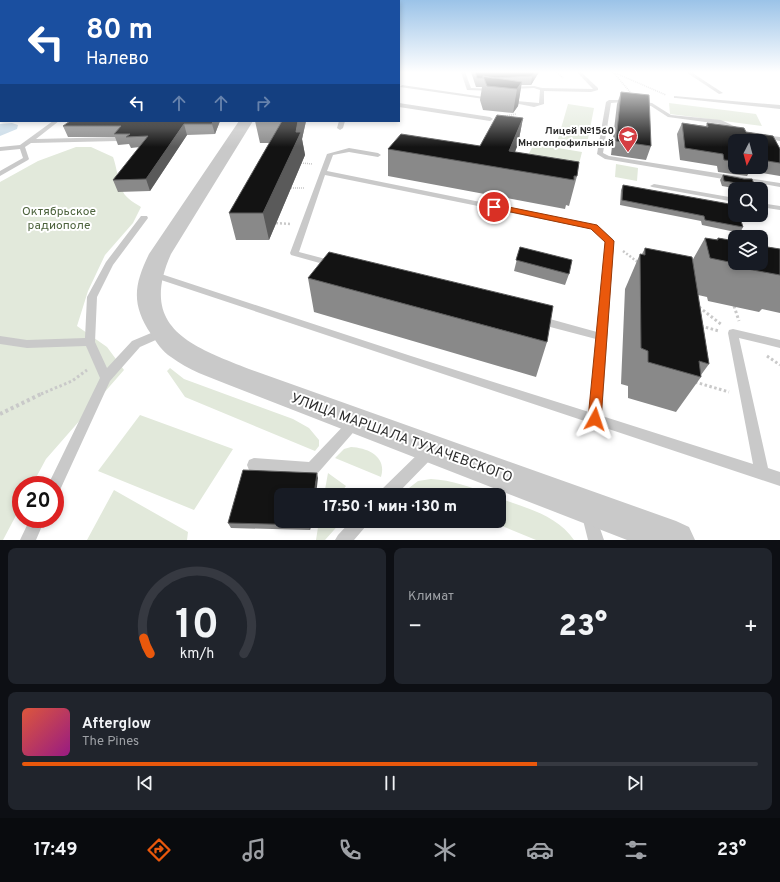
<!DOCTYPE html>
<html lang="ru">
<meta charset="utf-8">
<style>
body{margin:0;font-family:Overpass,sans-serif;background:#20242c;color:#f1f3f6;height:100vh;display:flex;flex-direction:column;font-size:15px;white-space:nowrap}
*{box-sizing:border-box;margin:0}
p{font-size:13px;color:#9ea1a6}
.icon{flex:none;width:22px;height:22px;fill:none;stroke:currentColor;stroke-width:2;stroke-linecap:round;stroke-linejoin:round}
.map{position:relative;height:540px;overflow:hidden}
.side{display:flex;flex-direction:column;gap:8px;padding:8px;background:#0d0f14;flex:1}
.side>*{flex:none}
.guide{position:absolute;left:0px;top:0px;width:400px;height:122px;box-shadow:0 2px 6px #0003;background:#1a4fa0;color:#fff;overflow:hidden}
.needle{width:26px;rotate:186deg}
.controls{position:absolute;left:728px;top:134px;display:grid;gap:8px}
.controls a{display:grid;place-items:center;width:40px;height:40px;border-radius:8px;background:#171b24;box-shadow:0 2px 6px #0003;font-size:20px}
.speed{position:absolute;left:12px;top:476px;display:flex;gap:8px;font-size:20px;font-weight:700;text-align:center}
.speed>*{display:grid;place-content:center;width:52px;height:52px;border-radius:50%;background:#171b24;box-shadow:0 2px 6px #0003;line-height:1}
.speed .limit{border:6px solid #d22;background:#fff;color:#111}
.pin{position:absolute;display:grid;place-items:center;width:34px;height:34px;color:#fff;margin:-17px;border:2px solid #fff;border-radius:50%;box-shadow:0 1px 4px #0007}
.me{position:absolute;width:44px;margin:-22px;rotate:5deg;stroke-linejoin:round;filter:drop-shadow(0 0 3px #0008)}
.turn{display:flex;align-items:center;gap:14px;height:84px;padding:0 20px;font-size:18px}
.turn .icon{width:52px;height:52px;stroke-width:2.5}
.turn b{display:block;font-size:28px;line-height:34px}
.lanes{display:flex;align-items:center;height:38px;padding:0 20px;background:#0003;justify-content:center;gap:20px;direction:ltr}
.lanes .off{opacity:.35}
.big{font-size:30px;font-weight:800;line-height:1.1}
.side .tile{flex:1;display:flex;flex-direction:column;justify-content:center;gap:6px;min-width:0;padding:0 14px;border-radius:8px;background:#20242c}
.side .dial{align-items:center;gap:0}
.dial svg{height:104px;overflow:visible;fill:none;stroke:#363941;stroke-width:7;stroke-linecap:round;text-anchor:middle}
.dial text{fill:#f1f3f6;stroke:none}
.song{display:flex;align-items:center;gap:12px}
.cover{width:48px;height:48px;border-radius:6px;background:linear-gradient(135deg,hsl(10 70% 55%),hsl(310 70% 35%))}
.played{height:4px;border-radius:2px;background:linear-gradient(90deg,#ea580c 70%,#363941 70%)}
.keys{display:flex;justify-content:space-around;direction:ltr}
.heat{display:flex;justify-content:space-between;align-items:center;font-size:22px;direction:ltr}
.side .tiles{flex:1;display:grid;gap:8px;grid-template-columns:1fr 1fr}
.tile:last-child{grid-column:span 2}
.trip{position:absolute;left:274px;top:488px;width:232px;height:40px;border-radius:8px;background:#171b24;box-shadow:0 2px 6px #0003;font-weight:800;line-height:40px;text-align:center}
.dock{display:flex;height:64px;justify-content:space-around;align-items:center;background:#090b0e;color:#9ea1a6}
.dock .icon{width:28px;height:28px}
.dock .selected{color:#ea580c}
.dock b{font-size:18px;color:#f1f3f6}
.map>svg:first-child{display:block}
.green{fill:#e2e9db}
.water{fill:#c8dae7}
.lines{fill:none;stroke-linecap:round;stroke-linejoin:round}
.path-far3{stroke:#c9c9c9;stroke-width:1.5;stroke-dasharray:1 1;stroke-linecap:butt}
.path-far2{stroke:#c9c9c9;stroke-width:2.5;stroke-dasharray:2 2;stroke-linecap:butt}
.path-far1{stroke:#c9c9c9;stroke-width:3;stroke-dasharray:2.5 2.5;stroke-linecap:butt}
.path{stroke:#c9c9c9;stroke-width:4;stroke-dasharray:3 3;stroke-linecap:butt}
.service{fill:#c9c9c9;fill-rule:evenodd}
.tertiary{fill:#c9c9c9;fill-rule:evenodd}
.wall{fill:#898989;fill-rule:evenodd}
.shaded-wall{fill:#5a5a5a}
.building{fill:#131313;stroke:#5a5a5a}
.route{fill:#ea580c;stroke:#983908}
.labels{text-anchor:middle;stroke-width:4;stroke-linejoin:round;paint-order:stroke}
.far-poi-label{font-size:10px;font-weight:bold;fill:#2c2c2c;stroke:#fff;text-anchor:end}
.park-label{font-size:12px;fill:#4e643e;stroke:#fff}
.near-street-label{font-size:14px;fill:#2c2c2c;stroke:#fff}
</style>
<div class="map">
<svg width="780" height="540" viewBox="0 0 780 540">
<rect width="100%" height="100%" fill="#fff"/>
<!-- green -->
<path class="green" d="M669,103l87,11 6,12 -92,-12z
M568,104l26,4 -7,36 -29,-5z
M534,144l48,8 -3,12 -51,-9z
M76,147h15l22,10c5,13 5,33 15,41 4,4 9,6 13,9l-8,16 -28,32 -17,36 -11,35 30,21 17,23 -78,89 -14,26h-11v21l-18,34h-3v-358l38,-21z
M616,164l22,4 -1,13 -22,-4z
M170,368l14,11 109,40 16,9 10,12v6l-4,5 -130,-54 -18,-26z
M140,415l93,34 -39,61 -96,-39z
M351,447c18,1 36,10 30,30l-46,-19 9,-9z
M328,473l18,13 -7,9h-15z
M431,479c21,1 40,8 60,16h-64l-18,-7 9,-7z
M114,490l74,42 -1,8h-100z
M499,498c27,10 58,17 75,42h-38l-46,-19h9z
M319,521h23l-17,19h-9z"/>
<!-- water -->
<path class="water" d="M12,123l6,2 -1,4 -17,7v-12z"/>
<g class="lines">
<!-- path-far3 -->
<path class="path-far3" d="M557,72l6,6
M613,72l53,23
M614,73l16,19
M505,116l11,-2
M301,163l12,1
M291,188h13"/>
<!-- path-far2 -->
<path class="path-far2" d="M276,223l15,1
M623,251l16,12"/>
<!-- path-far1 -->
<path class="path-far1" d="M734,306l5,15
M699,307l23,18
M701,326l18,5
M767,356l13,9
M695,382l34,10
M41,394l31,-13 15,-11"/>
<!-- path -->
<path class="path" d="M0,414l43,-21
M376,525l4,-4"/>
<!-- service -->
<path class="service" d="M461,72h4l6,16 22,1 2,1 -2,1 -26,-1z
M577,72h4l17,16v2l-7,2 -47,-1v13l-10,3 -30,-6 2,-1 33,3 1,-13 -6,-2 -26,1 2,-2 24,-1 8,2 51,1z
M686,72h5l32,21 -4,1z
M402,85l89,13 2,1 -2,1 -91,-13z
M674,96l106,9v4l-104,-11h-2z
M0,98h1v2h-1z
M609,100h13l30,3 19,12 50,5 24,11 -5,1 -20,-8 -52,-7 -17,-11 -29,-4 -11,1 -8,50 6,3 171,27v4l-28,-5h-11l-136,-23 -8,-5 9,-52z
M399,103l91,14 3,2 -3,2 -91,-14z
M0,116h1v4h-1z
M53,121h6l-23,18 82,-2 3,2 -3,2 -87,2 -6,4 4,12 -1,1 -28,16v-5l23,-13 -3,-9 -20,2v-4l20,-2z
M339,121h6l-2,7 -3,2 -3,-2z
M763,135l17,2v4l-19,-3v-2z
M349,148l29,5 3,2 -3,2 -29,-5 -16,3 -6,16 267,54h3l16,14 1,2 -12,175 151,48 -25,-131 1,-3 4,-1 47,11v8l-41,-10 29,130 12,4v14l-631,-210 -2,-2 5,-3 3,1 256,84 178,56 7,-73 -61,-16 -1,-3 1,-3 4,-1 58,16 9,-90 -15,-13 -266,-54 -26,77 38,10 1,2 -4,3 -43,-12 -1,-2 37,-99z
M654,184l81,14v4l-83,-15 -2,-1z
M761,203l19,3v4l-19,-3z
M141,216h6l1,2 -35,47 -16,32 -2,45 12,26 25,-27 31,-13 4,1 1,3 -1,3 -27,12 -30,34 -50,109 -5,2v-7h-7l52,-107 -14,-32 -59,2 -27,-4v-8l27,4 58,-2 2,-41 19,-35z
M354,417l4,2 2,4 -2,4 -41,47 -5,2 -58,-4 -5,-2 -2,-5 2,-5 5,-2 55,4 41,-43z
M429,446l5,2 2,4 -2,4 -38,39h-17l2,-5 43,-42z
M589,509l5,2 10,29h-16l-6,-24 2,-5z
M30,519h15l-9,21h-16z
M351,521h17l-2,5 -12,14h-19l3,-5z"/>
<!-- tertiary -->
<path class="tertiary" d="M239,121h14l-82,133c-33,74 20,92 78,115l427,152 13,6 6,13h-68l-398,-155c-20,-8 -41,-15 -58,-28 -9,-6 -14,-14 -20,-23 -20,-30 -17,-49 -2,-80z"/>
</g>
<!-- wall -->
<path class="wall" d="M0,72h1v25h-1z
M471,72h68l-8,13h-10l-3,21 -5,7 -30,-3 -3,-10 2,-13h-6z
M621,92l30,54 -5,14 -35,-5 6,-51z
M523,118l-5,26 -3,8 62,24 -8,30 -3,-1 -1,4 -177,-33v-27l92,-3z
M220,121l-5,13 -28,1 -37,56 -32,1 -5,-12 27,-33 -9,1 -2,-4 -11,1 -3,-8h-47l-5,-11z
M255,121h51l-4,18 3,16 -36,85h-33l-7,-27 41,-70h-10z
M682,123l24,3 1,-3 37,5 2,4 27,4 7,13v14l-6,-1 6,1v13l-30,-5 -3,5 -29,-4 -1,-6 -37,-6 -3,-26zM735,141h26v26h-26z
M723,175l32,11 -1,3h-15l-17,-3 -2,-6z
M623,185l120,42 -3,6 -38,-8 -1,-4 -81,-16 1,-15z
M705,238l11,2 2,-2 62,11v64l-18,-4 -3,3 -51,-11 -1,-4 -9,-2 11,69 -8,11v2l-25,35 -48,-14v-12l-7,-2 4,-95 15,-35h2l3,-6 47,13z
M520,247l49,27 -4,11 -51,-14z
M308,278l239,64 -11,35 -222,-65z
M318,478l-37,43h31l-2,9 -79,-2 -3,-5z"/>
<!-- shaded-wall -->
<path class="shaded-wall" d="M535,72h4l-8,13 1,-9z
M522,82l-4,24 -5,7 4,-24z
M523,118l-5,26 -10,25 1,-18z
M213,121h7l-5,13 -3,-10z
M298,121h8l-4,18 3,16 -36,85 -6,-27 33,-81z
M184,124l3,11 -37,56 -4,-12z
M317,473l1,5 -2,17h-2z
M310,521h2l-2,9 -1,-5z"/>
<!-- building -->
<path class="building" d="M0,72h1v10h-1z
M475,72h60l-3,4 -39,2 -10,-2v2h-6z
M483,76l39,6 -5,7 -30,-3z
M621,92l28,3 2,51 -35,-5z
M497,115l26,3 -14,33 70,11 -2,14h-3v4l-186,-31 13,-15 79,12z
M70,121h143l-1,3h-28l-38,55 -33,1 35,-44 -22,1 4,-3h-16l7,-8h-58z
M282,121h16l-2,11h5l-38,81h-34z
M682,123l26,4 -1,-4 37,5 2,4 27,4 7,13v14l-19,-3v-19h-26v20l-11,-1 -1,-6 -38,-6z
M723,175l21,4h8l3,7 -31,-5z
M623,185l112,20v10h4l4,12 -38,-7 -1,-4 -82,-16z
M705,238l13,2v-2l17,3v22h26v-17l19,3v26l-49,-9 -2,-4 -19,-4z
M520,247l52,13 -3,14 -53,-14z
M645,248l47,9 17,107 -10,-3 2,16 -53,-15v-11l-7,-3 -1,-94 5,1z
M329,252l224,54 -6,36 -239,-64z
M243,470l74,3 -3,22h-33v26h29l-1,4 -81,-2z"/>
<!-- sky -->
<linearGradient id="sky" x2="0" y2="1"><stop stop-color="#9bc3e8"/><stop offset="0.49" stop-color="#fff"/><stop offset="1" stop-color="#fff" stop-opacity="0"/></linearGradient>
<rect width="780" height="147" fill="url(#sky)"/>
<!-- route -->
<path class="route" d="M494,204l103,21 17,16 -13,178 -2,4 -4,2 -5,-2 -2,-4 17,-177 -14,-13 -99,-21 -1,-1z"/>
<!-- icons -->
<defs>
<symbol id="school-pin" viewBox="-11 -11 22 30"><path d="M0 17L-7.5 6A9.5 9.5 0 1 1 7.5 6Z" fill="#d53d42" stroke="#fff"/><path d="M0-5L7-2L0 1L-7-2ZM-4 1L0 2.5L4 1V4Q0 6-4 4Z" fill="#fff"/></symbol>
</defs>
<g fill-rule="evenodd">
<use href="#school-pin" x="617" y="125" width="22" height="30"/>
</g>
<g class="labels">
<!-- far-poi labels -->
<g class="far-poi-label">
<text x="614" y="134">Лицей №1560<tspan x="614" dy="12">Многопрофильный</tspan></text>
</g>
<!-- park labels -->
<g class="park-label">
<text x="59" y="215">Октябрьское<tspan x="59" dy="14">радиополе</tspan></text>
</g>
<!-- near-street labels -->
<g class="near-street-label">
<text transform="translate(402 437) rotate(20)" y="5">УЛИЦА МАРШАЛА ТУХАЧЕВСКОГО</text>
</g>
</g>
</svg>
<div class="controls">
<a><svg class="needle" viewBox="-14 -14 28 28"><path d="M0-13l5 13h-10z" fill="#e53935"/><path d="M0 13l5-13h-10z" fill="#9ea1a6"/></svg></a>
<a><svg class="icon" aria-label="search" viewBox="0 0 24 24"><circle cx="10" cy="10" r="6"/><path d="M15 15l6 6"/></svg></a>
<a><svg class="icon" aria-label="layers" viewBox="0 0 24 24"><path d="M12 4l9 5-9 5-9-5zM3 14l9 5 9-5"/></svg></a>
</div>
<div class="speed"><div class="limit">20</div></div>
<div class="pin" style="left:494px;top:207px;background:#d93025"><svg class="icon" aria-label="arrive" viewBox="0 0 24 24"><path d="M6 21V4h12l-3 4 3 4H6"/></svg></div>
<svg class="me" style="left:595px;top:419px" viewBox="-20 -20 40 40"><path d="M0-17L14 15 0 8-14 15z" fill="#ea580c" stroke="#fff" stroke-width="4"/></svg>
<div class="trip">17:50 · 1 мин · 130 m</div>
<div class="guide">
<div class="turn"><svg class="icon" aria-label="left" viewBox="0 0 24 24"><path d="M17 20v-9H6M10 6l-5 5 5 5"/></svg><div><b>80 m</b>Налево</div></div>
<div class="lanes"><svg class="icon" aria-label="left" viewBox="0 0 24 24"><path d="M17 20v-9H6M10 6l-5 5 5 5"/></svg><svg class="icon off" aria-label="ahead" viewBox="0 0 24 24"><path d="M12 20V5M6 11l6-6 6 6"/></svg><svg class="icon off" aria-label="ahead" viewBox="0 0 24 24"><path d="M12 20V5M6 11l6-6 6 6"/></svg><svg class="icon off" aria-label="right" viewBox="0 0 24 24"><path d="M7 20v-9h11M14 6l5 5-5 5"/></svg></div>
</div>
</div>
<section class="side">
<div class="tiles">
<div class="tile dial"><svg viewBox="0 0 100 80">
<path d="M14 69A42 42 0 1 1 86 69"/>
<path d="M14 69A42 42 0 0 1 9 57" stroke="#ea580c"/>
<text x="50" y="56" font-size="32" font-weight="700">10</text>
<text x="50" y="72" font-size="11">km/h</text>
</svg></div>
<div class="tile"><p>Климат</p>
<div class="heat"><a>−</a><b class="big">23°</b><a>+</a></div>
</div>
<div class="tile">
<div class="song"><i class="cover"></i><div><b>Afterglow</b><p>The Pines</p></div></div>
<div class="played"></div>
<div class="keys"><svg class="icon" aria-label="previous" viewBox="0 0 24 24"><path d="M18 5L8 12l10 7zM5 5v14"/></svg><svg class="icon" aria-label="pause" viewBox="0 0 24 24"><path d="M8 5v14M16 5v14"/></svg><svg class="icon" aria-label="next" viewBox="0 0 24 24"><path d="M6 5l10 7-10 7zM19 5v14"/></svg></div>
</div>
</div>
</section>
<nav class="dock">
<b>17:49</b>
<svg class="icon selected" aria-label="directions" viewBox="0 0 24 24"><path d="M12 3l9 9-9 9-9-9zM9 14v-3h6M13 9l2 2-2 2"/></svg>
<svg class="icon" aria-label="music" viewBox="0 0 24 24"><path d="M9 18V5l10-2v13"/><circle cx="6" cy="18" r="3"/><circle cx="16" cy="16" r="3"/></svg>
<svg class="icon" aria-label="phone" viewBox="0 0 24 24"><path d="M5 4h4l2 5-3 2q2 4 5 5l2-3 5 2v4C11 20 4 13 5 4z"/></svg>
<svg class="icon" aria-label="climate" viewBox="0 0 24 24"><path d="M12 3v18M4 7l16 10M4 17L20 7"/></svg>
<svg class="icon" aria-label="car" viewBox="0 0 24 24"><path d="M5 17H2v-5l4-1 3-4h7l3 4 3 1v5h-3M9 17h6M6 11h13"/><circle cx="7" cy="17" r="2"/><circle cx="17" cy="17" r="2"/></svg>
<svg class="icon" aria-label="filters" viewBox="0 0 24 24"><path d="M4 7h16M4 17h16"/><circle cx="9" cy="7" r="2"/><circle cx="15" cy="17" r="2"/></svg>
<b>23°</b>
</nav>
